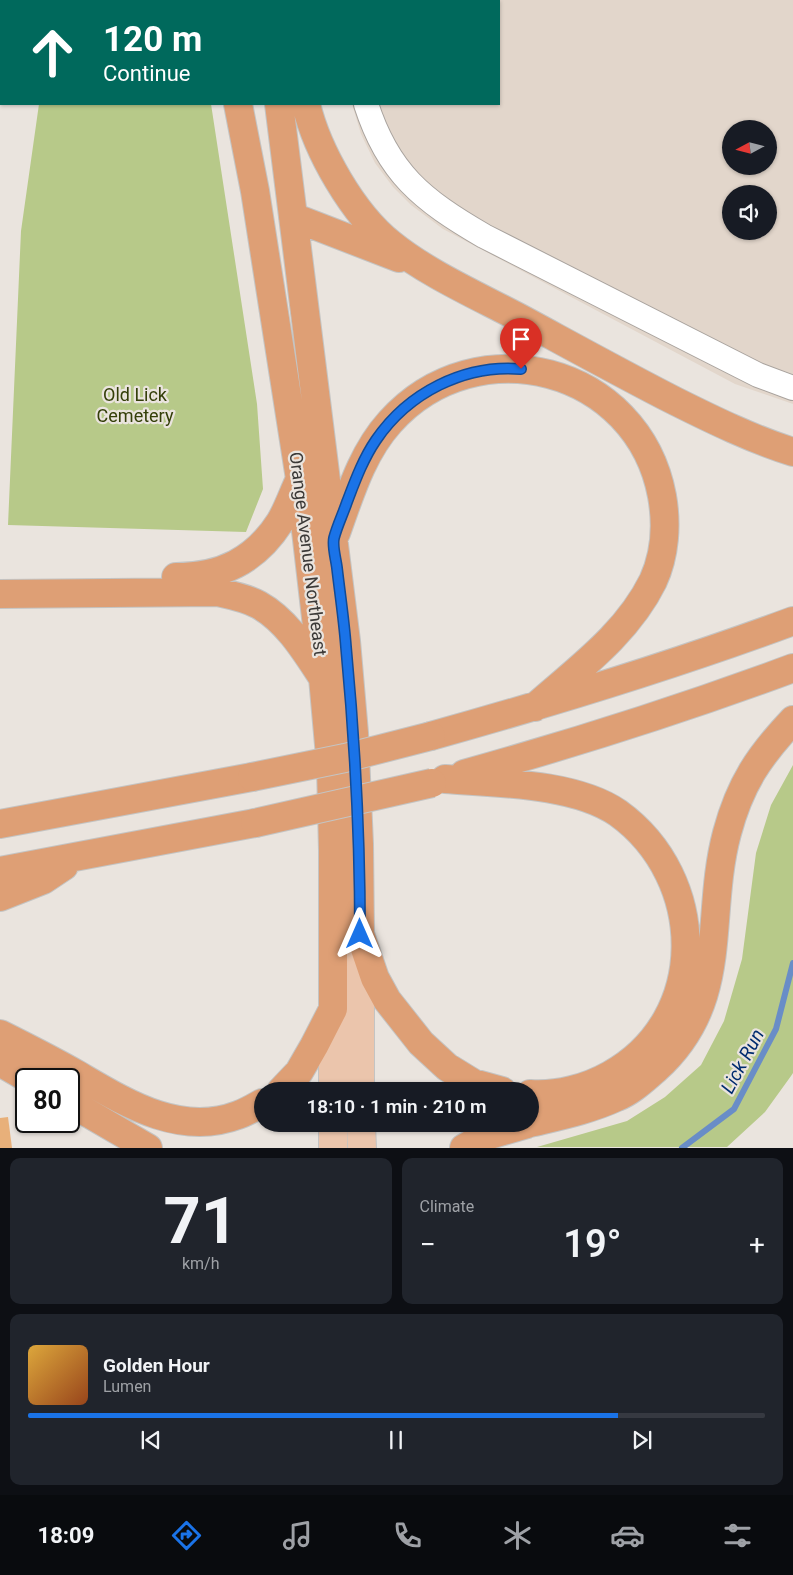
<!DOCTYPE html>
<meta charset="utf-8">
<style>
body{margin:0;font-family:Roboto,sans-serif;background:#20242c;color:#f1f3f6;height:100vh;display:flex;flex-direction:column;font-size:19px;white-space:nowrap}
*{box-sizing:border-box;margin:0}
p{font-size:16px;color:#9ea1a6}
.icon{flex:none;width:28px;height:28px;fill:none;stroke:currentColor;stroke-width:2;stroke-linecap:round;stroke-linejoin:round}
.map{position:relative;height:1148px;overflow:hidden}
.sheet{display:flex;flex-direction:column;gap:10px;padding:10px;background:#0d0f14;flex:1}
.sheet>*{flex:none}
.banner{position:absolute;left:0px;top:0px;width:500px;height:105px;box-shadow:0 1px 4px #0004;background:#00695c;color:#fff;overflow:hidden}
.needle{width:32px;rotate:263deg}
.tools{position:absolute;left:722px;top:120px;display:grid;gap:10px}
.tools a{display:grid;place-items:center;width:55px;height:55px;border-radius:50%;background:#171b24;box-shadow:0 1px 4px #0004;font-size:25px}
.speed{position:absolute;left:15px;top:1068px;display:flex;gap:10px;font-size:25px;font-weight:700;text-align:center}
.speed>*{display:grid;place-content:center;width:65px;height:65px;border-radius:50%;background:#171b24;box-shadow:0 1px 4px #0004;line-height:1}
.speed .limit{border:2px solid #111;border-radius:8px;background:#fff;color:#111}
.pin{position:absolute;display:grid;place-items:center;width:42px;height:42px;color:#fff;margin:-51px -21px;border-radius:50% 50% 50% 0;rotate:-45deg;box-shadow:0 0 5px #0007}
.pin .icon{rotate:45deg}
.me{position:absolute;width:55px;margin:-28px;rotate:0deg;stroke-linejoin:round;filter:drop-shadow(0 0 4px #0008)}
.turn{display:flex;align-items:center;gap:18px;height:105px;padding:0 20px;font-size:22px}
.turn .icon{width:65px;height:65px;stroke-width:2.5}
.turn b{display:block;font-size:35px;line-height:42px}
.big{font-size:38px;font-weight:600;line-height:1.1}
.sheet .tile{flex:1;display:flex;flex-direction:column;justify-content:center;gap:8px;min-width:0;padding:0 18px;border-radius:10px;background:#20242c}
.sheet .dial{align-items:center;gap:0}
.dial b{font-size:65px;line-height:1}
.song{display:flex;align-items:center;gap:15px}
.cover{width:60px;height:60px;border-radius:8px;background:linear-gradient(135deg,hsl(40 70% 55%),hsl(20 70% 35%))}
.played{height:5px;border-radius:2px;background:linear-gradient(90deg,#1a73e8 80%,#363941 80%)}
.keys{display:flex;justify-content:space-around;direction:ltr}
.heat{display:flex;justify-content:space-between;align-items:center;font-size:28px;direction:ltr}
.sheet .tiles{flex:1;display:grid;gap:10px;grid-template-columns:1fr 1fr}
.tile:last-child{grid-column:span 2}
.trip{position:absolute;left:254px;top:1082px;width:285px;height:50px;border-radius:25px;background:#171b24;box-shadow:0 1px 4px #0004;font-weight:600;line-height:50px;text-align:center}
.tab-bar{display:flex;height:80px;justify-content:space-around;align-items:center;background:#090b0e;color:#9ea1a6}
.tab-bar .icon{width:35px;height:35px}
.tab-bar .selected{color:#1a73e8}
.tab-bar b{font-size:22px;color:#f1f3f6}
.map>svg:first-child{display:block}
.built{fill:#e2d6cb;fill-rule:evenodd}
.green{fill:#b7c989}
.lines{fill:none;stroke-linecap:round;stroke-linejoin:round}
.stream{stroke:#698dc7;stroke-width:6}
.building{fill:#e8b07a}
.minor-casing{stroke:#a9a39e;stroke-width:26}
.major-casing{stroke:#c4c4c3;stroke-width:30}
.highway-casing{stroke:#c4c4c3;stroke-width:30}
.minor{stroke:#fff;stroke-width:24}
.major{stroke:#ebc5ac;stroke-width:28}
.highway{stroke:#de9f75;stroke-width:28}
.highway-bridge-casing{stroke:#c4c4c3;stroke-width:30;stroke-linecap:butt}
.highway-bridge{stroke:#de9f75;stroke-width:28}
.route-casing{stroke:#114b97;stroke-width:12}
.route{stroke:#1a73e8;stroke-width:9}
.labels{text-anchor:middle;stroke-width:4.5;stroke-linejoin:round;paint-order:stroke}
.park-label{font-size:18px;fill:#343f09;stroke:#eae4de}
.street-label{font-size:18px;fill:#3b3937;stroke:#eae4de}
.water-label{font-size:19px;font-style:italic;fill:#002c6f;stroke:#eae4de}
</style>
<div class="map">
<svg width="793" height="1148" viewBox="0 0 793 1148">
<rect width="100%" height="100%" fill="#eae4de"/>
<!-- built -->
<path class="built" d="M330,0h463v404l-58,-20 -292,-155 -32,-24 -18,-18 -18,-24 -14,-29 -9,-30h147v-103zM731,129h38v37h-38zM731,194h38v37h-38z"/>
<!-- green -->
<path class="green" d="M39,104h172l46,300 6,85 -17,43 -238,-7 13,-294z
M793,765v308l-2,3 -26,36 -38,35h-190l90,-26 38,-24 36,-32 23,-44 18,-62 14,-106 15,-48z"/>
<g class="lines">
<!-- stream -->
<path class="stream" d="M682,1148l52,-39 42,-80 17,-66"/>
</g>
<!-- building -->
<path class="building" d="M8,1117l4,31h-12v-30z"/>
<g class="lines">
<defs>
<path id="minor" d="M343,0l1,1
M366,104c22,69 56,96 118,132l274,139 35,13"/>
<path id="major" d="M333,1009v82
M360,1091v-153
M333,1124v24
M361,1124l1,24"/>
<path id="highway" d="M219,0l1,1
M266,0v1
M286,0v1
M238,104l17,87 45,288 23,199 8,89 2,84v158l-19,37 -15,26 -18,19
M279,104l67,537 8,92 5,111 1,90 15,44 12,22 34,43 26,24 26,16 29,8
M306,104c11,47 47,110 85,140 38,31 94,55 138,79 48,26 97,53 146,78 38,19 77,38 118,51
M293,217l106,41
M336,533c14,-39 26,-80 54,-111 87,-97 248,-55 272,74 5,28 3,59 -9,85 -26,53 -75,88 -118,126
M176,577c45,0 79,-16 104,-55 8,-13 13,-29 20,-43
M0,594l217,-2c14,3 29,6 42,13 27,15 45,44 62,70
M431,736c122,-34 243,-71 362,-115
M464,774c111,-31 221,-66 329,-106
M445,779c51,4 130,4 173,34 90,65 93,206 -8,262 -23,13 -53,21 -80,19
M0,824l252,-47
M0,871l255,-48
M0,897l43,-17 21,-14
M0,1034c26,13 52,26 78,41 48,28 102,62 160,40 9,-3 17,-8 24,-12
M0,1062l29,17
M69,1102l79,46
M530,1123c29,-7 59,-13 87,-26 15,-6 27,-18 39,-28 76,-69 48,-150 71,-236 13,-49 32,-77 66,-113
M464,1148l19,-11 44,-13"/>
</defs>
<!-- minor casing -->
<use href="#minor" class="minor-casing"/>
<!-- major casing -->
<use href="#major" class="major-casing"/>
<!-- highway casing -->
<use href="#highway" class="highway-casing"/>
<!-- minor -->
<use href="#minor" class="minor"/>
<!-- major -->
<use href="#major" class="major"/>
<!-- highway -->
<use href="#highway" class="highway"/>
<defs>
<path id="highway-bridge" d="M252,777l93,-19 86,-22
M255,823l177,-40"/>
</defs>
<!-- highway-bridge casing -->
<use href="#highway-bridge" class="highway-bridge-casing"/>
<!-- highway-bridge -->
<use href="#highway-bridge" class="highway-bridge"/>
</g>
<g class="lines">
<defs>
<path id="route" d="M360,934c0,-96 -5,-192 -14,-287 -2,-27 -6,-53 -9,-79 -1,-9 -5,-22 -3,-30 3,-12 9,-24 13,-36 8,-21 16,-43 29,-62 32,-47 88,-76 145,-71"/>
</defs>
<!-- route casing -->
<use href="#route" class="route-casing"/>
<!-- route -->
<use href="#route" class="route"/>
</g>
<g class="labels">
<!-- park labels -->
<g class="park-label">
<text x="135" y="401">Old Lick<tspan x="135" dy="21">Cemetery</tspan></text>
</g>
<!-- street labels -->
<g class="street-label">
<text transform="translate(308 554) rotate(83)" y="6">Orange Avenue Northeast</text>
</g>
<!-- water labels -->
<g class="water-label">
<text transform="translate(742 1061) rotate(-62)" y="7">Lick Run</text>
</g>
</g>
</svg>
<div class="tools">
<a><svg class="needle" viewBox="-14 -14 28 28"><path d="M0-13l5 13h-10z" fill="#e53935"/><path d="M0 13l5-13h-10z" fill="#9ea1a6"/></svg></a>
<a><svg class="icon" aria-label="sound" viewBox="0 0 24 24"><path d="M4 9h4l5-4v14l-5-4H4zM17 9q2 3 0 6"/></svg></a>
</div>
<div class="speed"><div class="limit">80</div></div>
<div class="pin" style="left:521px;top:369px;background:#d93025"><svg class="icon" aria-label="arrive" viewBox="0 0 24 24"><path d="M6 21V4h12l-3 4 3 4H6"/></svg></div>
<svg class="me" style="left:360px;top:934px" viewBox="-20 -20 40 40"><path d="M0-17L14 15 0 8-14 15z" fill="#1a73e8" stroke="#fff" stroke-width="4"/></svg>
<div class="trip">18:10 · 1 min · 210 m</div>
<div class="banner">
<div class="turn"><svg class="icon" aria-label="ahead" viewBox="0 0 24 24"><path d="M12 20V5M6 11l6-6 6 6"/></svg><div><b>120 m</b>Continue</div></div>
</div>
</div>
<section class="sheet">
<div class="tiles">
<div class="tile dial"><b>71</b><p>km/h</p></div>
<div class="tile"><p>Climate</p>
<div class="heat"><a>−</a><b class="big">19°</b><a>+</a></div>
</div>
<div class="tile">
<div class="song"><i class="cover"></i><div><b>Golden Hour</b><p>Lumen</p></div></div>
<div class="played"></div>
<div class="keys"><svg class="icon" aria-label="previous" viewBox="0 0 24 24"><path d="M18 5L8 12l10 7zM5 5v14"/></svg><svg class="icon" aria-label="pause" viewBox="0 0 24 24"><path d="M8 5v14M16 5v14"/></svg><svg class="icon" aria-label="next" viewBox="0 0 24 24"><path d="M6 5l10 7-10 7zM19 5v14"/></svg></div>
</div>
</div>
</section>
<nav class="tab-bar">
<b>18:09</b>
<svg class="icon selected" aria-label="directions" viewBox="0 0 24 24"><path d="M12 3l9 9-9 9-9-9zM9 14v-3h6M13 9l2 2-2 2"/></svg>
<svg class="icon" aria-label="music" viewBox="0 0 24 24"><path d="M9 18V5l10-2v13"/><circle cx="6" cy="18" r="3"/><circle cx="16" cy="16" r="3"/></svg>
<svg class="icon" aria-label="phone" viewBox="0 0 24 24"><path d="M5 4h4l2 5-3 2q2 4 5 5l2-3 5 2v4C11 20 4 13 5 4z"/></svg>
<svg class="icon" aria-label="climate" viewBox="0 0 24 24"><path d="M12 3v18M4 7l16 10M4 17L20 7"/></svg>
<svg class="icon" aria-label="car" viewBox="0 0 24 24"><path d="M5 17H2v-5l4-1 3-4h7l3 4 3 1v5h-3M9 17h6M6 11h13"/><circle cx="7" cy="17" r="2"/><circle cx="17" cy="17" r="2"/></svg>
<svg class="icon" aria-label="filters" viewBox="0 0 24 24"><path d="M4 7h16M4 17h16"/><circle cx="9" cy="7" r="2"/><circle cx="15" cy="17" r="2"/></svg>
</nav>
